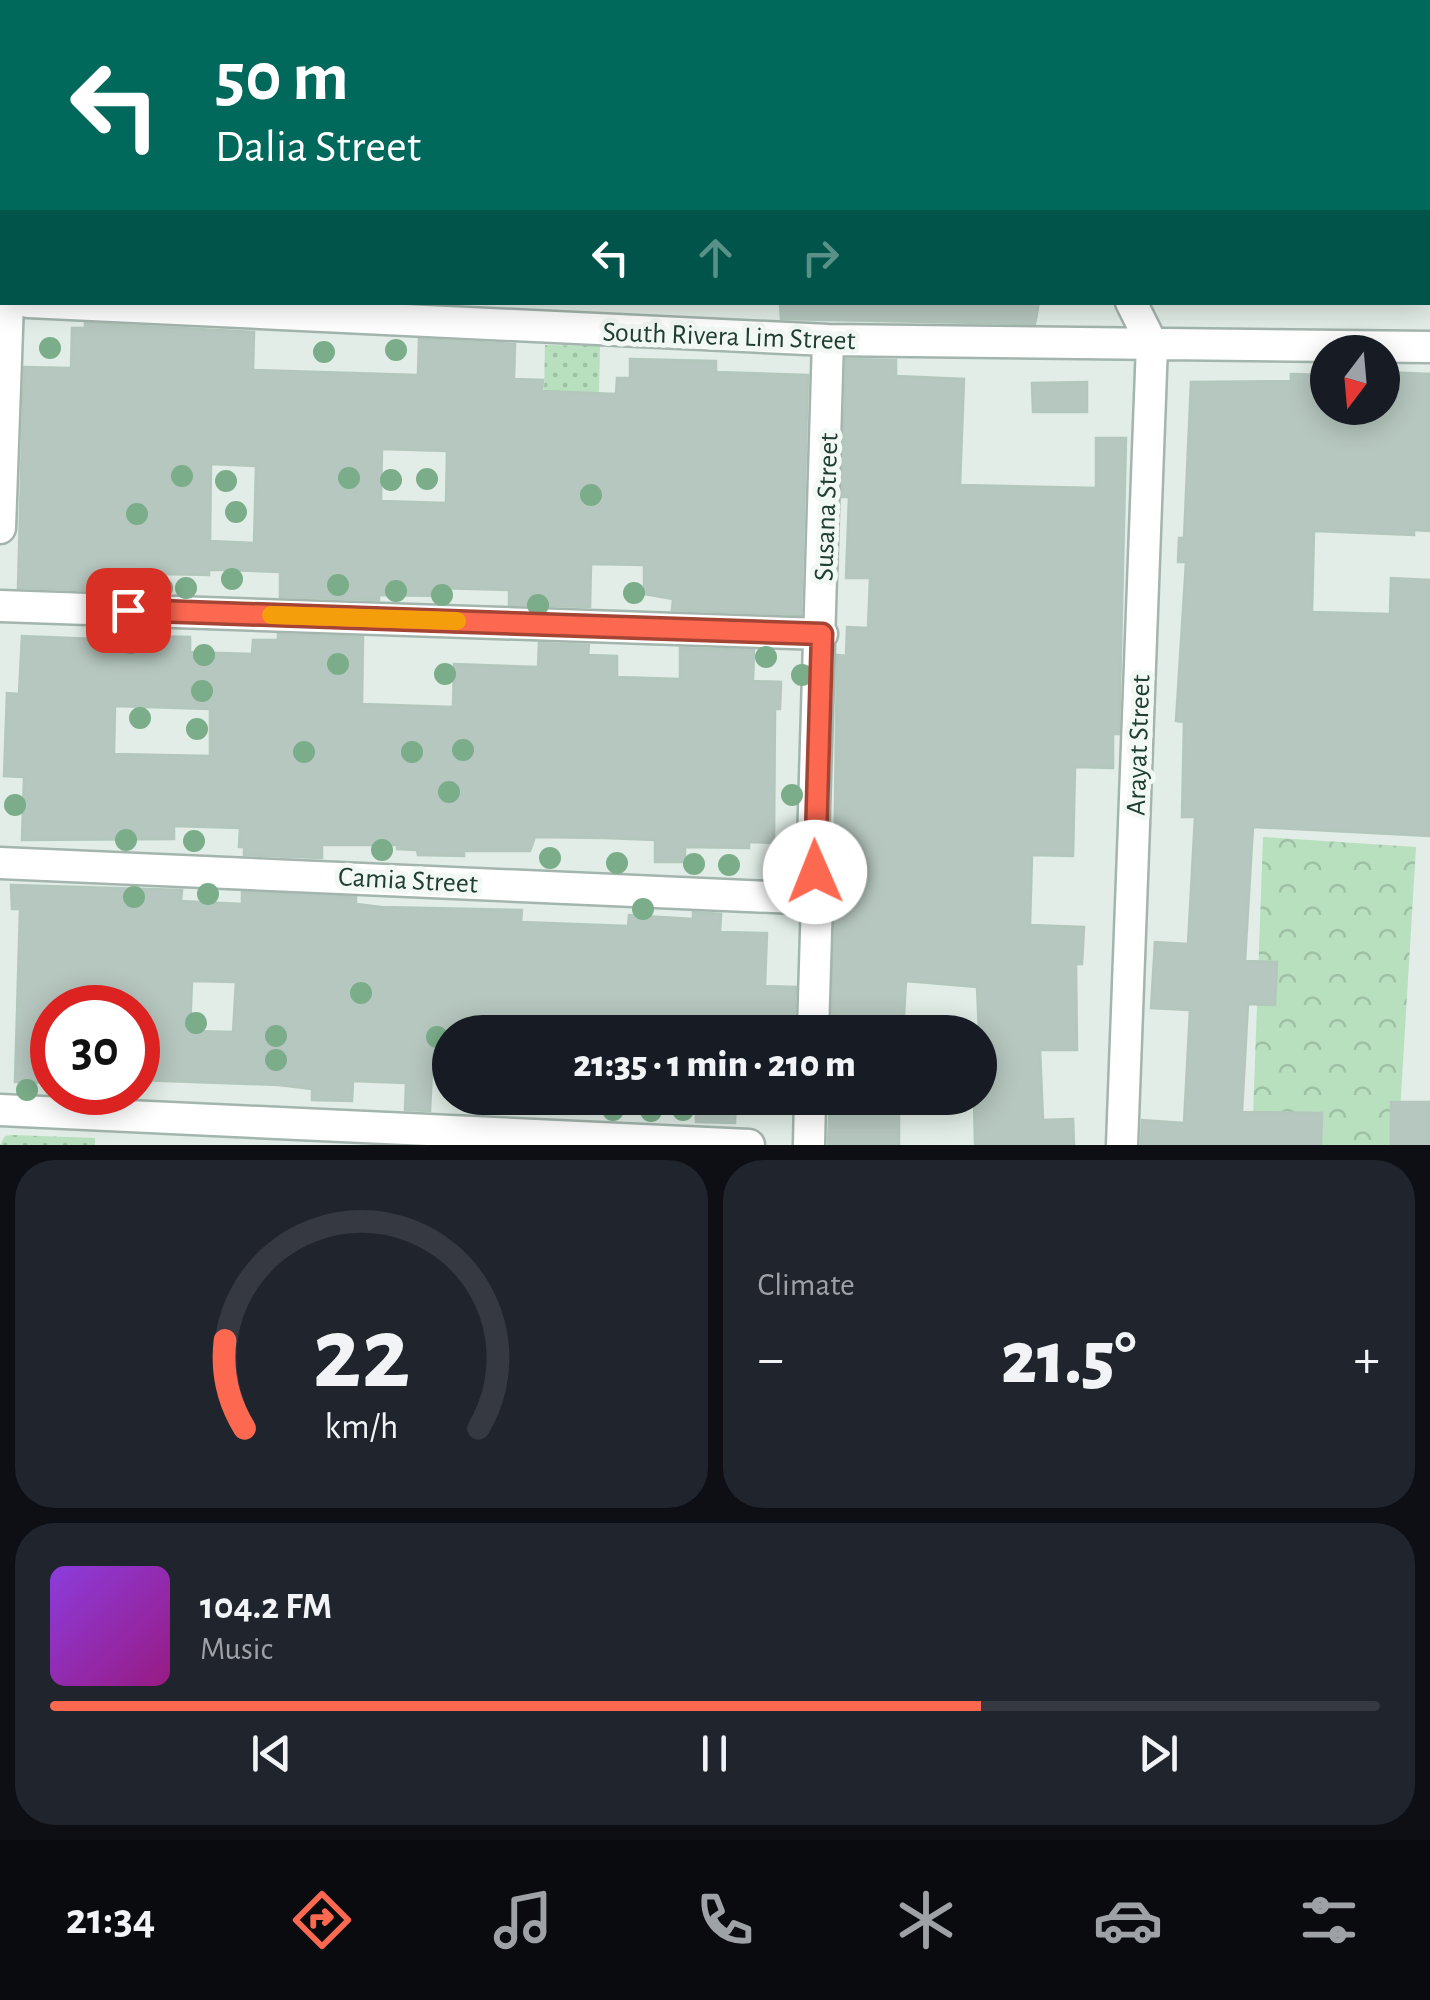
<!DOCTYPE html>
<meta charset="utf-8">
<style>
body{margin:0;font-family:"Alegreya Sans",sans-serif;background:#20242c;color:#f1f3f6;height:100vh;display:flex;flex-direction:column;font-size:38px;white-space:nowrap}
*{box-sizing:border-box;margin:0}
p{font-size:32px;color:#9ea1a6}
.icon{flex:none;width:55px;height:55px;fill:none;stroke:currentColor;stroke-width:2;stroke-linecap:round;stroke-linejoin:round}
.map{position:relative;height:1145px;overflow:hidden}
.sheet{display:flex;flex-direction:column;gap:15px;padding:15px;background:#0d0f14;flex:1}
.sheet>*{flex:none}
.guide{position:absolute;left:0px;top:0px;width:1430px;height:305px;box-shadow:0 5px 25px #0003;background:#00695c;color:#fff;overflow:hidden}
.needle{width:65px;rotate:196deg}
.tools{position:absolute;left:1310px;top:335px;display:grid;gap:20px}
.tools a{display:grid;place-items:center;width:90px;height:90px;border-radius:50%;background:#171b24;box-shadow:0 5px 25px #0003;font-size:50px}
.speed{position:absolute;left:30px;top:985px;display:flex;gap:20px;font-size:50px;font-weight:700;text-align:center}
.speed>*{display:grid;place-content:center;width:130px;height:130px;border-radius:50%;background:#171b24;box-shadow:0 5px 25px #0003;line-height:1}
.speed .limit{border:15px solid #d22;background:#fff;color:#111}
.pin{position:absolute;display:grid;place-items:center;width:85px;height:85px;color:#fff;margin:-42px;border-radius:20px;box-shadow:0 5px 15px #0006}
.me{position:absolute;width:110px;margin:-55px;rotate:359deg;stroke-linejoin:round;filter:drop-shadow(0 0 8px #0008)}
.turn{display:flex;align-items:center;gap:35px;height:210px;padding:0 50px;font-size:45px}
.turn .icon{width:130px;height:130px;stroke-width:2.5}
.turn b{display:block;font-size:70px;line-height:85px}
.lanes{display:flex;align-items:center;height:95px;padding:0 50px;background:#0003;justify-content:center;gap:50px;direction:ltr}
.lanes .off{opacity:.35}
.big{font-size:75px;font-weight:800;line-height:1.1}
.sheet .tile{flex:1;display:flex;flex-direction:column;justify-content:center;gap:15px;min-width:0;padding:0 35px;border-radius:40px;background:#20242c}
.sheet .dial{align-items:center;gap:0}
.dial svg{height:260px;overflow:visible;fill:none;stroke:#363941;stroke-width:7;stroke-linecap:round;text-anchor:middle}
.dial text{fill:#f1f3f6;stroke:none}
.song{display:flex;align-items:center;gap:30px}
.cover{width:120px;height:120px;border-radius:15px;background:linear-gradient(135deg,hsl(270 70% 55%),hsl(310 70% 35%))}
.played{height:10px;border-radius:5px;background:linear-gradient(90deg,#fc6850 70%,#363941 70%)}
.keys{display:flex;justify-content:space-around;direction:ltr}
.heat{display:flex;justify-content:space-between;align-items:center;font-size:55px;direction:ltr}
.sheet .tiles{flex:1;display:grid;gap:15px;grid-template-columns:1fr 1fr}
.tile:last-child{grid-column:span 2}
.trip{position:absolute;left:432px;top:1015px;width:565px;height:100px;border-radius:50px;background:#171b24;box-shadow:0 5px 25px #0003;font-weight:800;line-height:100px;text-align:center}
.tabs{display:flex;height:160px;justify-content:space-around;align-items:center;background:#090b0e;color:#9ea1a6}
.tabs .icon{width:70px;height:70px}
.tabs .active{color:#fc6850}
.tabs b{font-size:45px;color:#f1f3f6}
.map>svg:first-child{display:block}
.grass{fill:url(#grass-dots)}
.forest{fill:url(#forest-crowns)}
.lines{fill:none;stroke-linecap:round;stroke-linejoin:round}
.stream{stroke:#85d2d6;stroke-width:9}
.building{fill:#b6c7bf;stroke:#b3c7bc;stroke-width:2.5;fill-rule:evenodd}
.street-casing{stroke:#a3b5ad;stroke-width:35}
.street{stroke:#fff;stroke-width:30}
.tree{fill:#7bad8a}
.route-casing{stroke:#a44434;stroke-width:25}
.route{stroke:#fc6850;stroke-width:18}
.slow{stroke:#f59e0b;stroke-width:18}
.labels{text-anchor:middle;stroke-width:10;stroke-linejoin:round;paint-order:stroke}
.street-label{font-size:28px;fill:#203e33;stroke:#f2f9f4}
</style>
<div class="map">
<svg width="1430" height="1145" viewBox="0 0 1430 1145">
<defs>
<pattern id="grass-dots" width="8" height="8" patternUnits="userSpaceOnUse" patternTransform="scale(2.5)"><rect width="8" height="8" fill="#b8dfbe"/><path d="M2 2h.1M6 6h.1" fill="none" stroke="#9ec0a4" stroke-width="1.8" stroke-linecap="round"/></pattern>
<pattern id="forest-crowns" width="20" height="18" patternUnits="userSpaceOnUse" patternTransform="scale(2.5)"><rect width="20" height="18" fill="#b8dfbe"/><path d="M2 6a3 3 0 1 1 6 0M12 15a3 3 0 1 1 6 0" fill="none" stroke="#9ec0a4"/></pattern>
</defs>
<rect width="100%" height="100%" fill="#e1ede6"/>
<!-- grass -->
<path class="grass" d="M545,345l55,1 -1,46h-20l-2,103 -35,-1z
M12,1135l83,3v7h-95l5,-9z"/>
<!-- forest -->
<path class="forest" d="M1263,837l153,10 -18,298h-146z"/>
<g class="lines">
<!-- stream -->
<path class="stream" d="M1171,0l3,2
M1428,115h2"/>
</g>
<!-- building -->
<path class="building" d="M780,302h259l-4,22 -254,-5z
M85,323l169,9 -1,38 165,5 1,-36 96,5 -1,35 29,1 -1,11 74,3 1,-16h13v-19l86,2v11l92,3 -7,240 -129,-5 1,-11 -29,-5v-29l-53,-1 -1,43 -81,-2v-15l-72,-2v8l-58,-1v5l-99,-3v-25l-54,-2h-17v5l-96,-2 -1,18 -94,-3 6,-221 47,1 1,-40h13zM382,449l65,2 -1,52 -65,-2zM211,464l45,2 -2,77 -44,-2z
M846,359l50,1v16l68,3 -4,106 136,3v-50h30l-7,296h-6v34l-38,-1 -2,89 -41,-1 -2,70 54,2 -2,37h-6l1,86h-37l3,70 30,-1 1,26h-99l-1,-47h8l-5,-111 -71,-6 -3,51h-66v-7h-5l5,-370 9,1 1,-29 21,1 2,-50h-24l3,-81h-7z
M1382,372l48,2v157l-16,-1v5l-100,-4 -2,81 78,2 1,-36 39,2v256l-177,-9 -8,134 32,1 -2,43 -27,-1 -6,108 80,1 -1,32h-180l1,-25 42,3 6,-113 -39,-2 4,-66 33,2 7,-127h-13l2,-95 -8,-1 10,-159h-8l1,-24h5l7,-156 100,-1v-7l37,1v33h54z
M1087,382v30h-54l-1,-29z
M278,634l85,3 -1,67 91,3 1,-43 84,3 1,-24 50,2 -1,10 29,1v21l63,2v-31l74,2 -1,31 28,1 -1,27h-5l-1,134 -25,-1v6l-64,-1v15h-30v-22l-50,-2 -70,-1 -5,14h-66v5l-46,-1 -1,-5 -20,-1v-4h-75v13l-78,-3v-8h-5l1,-19 -66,-2v13l-152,1 2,-63 -20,-1 3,-83 12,1 3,-58 125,5v-5l43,1v15l62,2 1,-14h25zM115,706l95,3v47l-96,-2z
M11,885l171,5 -1,11 61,3v-12l114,5v7l25,3 141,3 -1,12 107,4 1,-11 64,4v-7l28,2 -1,18 47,1 -2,53 31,1 -2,37 -21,-1v9h-323v40l-18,-1 -2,40 -25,-1 1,-27 -53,-2 -1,20 -40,-1v-11l-33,-4 -141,-5v-72h-86v75l-37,-1 5,-173h-8zM192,981l44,1 -3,50 -43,-1z
M696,1098h40l-1,25 -39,-1z
M830,1098h69v47h-71z
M1391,1102h39v43h-39z"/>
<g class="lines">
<defs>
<path id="street" d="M16,0v2
M784,0l3,2
M28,302l800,38 602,7
M0,528l8,-226
M0,606l822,28
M0,863l817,36
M813,1032l4,-133 -4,-55 15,-504
M0,1110l749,35
M809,1145l1,-47
M1122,1145l30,-801 -21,-42"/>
</defs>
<!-- street casing -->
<use href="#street" class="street-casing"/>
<!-- street -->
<use href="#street" class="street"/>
</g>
<!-- trees -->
<g class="tree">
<circle cx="50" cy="348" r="11"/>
<circle cx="396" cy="350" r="11"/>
<circle cx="324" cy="352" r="11"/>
<circle cx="182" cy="476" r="11"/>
<circle cx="349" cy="478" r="11"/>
<circle cx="427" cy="479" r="11"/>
<circle cx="391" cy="480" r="11"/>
<circle cx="226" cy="481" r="11"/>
<circle cx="591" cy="495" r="11"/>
<circle cx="236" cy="512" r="11"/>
<circle cx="137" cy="514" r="11"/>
<circle cx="232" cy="579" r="11"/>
<circle cx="338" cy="585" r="11"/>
<circle cx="137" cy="587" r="11"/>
<circle cx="162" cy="588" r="11"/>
<circle cx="186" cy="588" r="11"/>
<circle cx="396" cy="591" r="11"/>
<circle cx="634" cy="593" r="11"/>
<circle cx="442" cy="595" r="11"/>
<circle cx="538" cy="605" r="11"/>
<circle cx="131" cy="643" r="11"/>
<circle cx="204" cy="655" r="11"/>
<circle cx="766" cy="657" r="11"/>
<circle cx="338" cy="664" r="11"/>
<circle cx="445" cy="674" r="11"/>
<circle cx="802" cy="675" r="11"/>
<circle cx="202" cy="691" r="11"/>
<circle cx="140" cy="718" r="11"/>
<circle cx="197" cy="729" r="11"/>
<circle cx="463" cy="750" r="11"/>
<circle cx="304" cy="752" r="11"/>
<circle cx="412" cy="752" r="11"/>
<circle cx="449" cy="792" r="11"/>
<circle cx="792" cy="795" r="11"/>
<circle cx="15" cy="805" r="11"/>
<circle cx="126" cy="840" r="11"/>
<circle cx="194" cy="841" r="11"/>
<circle cx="382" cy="850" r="11"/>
<circle cx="550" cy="858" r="11"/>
<circle cx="617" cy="863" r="11"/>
<circle cx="694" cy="864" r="11"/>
<circle cx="729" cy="865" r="11"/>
<circle cx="208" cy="894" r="11"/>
<circle cx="134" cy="897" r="11"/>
<circle cx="643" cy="909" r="11"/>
<circle cx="361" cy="993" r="11"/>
<circle cx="196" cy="1023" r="11"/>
<circle cx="276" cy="1036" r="11"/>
<circle cx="437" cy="1037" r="11"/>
<circle cx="276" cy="1060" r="11"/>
<circle cx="27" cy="1090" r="11"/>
<circle cx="613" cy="1110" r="11"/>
<circle cx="683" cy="1110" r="11"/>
<circle cx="651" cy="1111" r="11"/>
</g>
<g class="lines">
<defs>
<path id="route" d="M128,610l694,24 -7,238"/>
</defs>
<!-- route casing -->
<use href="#route" class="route-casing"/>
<!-- route -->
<use href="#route" class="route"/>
<!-- slow -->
<path class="slow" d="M271,615l186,6"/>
</g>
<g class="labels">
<!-- street labels -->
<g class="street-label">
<text transform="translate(729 335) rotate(2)" y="10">South Rivera Lim Street</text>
<text transform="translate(825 507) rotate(-88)" y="10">Susana Street</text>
<text transform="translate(1137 745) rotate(-88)" y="10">Arayat Street</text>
<text transform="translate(408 879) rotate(3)" y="10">Camia Street</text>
</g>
</g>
</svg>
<div class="tools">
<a><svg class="needle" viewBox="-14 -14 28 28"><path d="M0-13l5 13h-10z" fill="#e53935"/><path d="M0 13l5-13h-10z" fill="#9ea1a6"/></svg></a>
</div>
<div class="speed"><div class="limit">30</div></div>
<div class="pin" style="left:128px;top:610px;background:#d93025"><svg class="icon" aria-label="arrive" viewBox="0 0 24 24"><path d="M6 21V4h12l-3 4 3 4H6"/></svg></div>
<svg class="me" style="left:815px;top:872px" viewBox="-20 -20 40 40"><circle r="19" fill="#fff"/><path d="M0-13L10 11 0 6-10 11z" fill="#fc6850"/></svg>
<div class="trip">21:35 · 1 min · 210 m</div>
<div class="guide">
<div class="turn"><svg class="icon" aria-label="left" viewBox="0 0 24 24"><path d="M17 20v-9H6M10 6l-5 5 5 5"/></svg><div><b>50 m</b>Dalia Street</div></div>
<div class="lanes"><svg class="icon" aria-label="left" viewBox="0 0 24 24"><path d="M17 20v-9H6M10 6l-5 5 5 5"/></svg><svg class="icon off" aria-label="ahead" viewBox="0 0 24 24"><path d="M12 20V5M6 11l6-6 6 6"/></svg><svg class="icon off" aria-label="right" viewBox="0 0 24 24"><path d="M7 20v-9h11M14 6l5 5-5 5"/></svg></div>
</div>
</div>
<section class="sheet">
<div class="tiles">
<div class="tile dial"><svg viewBox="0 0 100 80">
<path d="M14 69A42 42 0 1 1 86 69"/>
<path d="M14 69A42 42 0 0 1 8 42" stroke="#fc6850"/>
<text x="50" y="56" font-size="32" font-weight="700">22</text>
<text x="50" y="72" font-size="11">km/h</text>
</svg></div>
<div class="tile"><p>Climate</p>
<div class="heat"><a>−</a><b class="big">21.5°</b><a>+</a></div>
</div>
<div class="tile">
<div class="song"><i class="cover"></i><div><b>104.2 FM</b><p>Music</p></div></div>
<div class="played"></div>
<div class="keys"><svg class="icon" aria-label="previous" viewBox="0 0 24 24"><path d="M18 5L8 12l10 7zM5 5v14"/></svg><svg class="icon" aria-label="pause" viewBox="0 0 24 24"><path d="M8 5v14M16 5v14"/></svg><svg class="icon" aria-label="next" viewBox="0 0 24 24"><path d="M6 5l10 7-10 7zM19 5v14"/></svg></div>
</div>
</div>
</section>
<nav class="tabs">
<b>21:34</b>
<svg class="icon active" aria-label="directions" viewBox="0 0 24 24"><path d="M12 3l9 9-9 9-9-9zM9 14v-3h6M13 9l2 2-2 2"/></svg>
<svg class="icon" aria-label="music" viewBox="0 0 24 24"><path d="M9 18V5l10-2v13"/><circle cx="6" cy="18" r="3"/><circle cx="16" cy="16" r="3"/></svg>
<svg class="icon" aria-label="phone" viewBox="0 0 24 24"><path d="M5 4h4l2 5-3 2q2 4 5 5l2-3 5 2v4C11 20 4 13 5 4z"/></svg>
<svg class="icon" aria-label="climate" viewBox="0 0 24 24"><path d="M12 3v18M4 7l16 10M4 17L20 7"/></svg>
<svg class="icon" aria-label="car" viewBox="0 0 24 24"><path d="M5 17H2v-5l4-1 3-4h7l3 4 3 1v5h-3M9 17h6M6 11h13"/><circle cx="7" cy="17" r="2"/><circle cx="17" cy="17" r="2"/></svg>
<svg class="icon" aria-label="filters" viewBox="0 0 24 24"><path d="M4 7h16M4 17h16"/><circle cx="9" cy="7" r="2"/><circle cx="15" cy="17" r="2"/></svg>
</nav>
